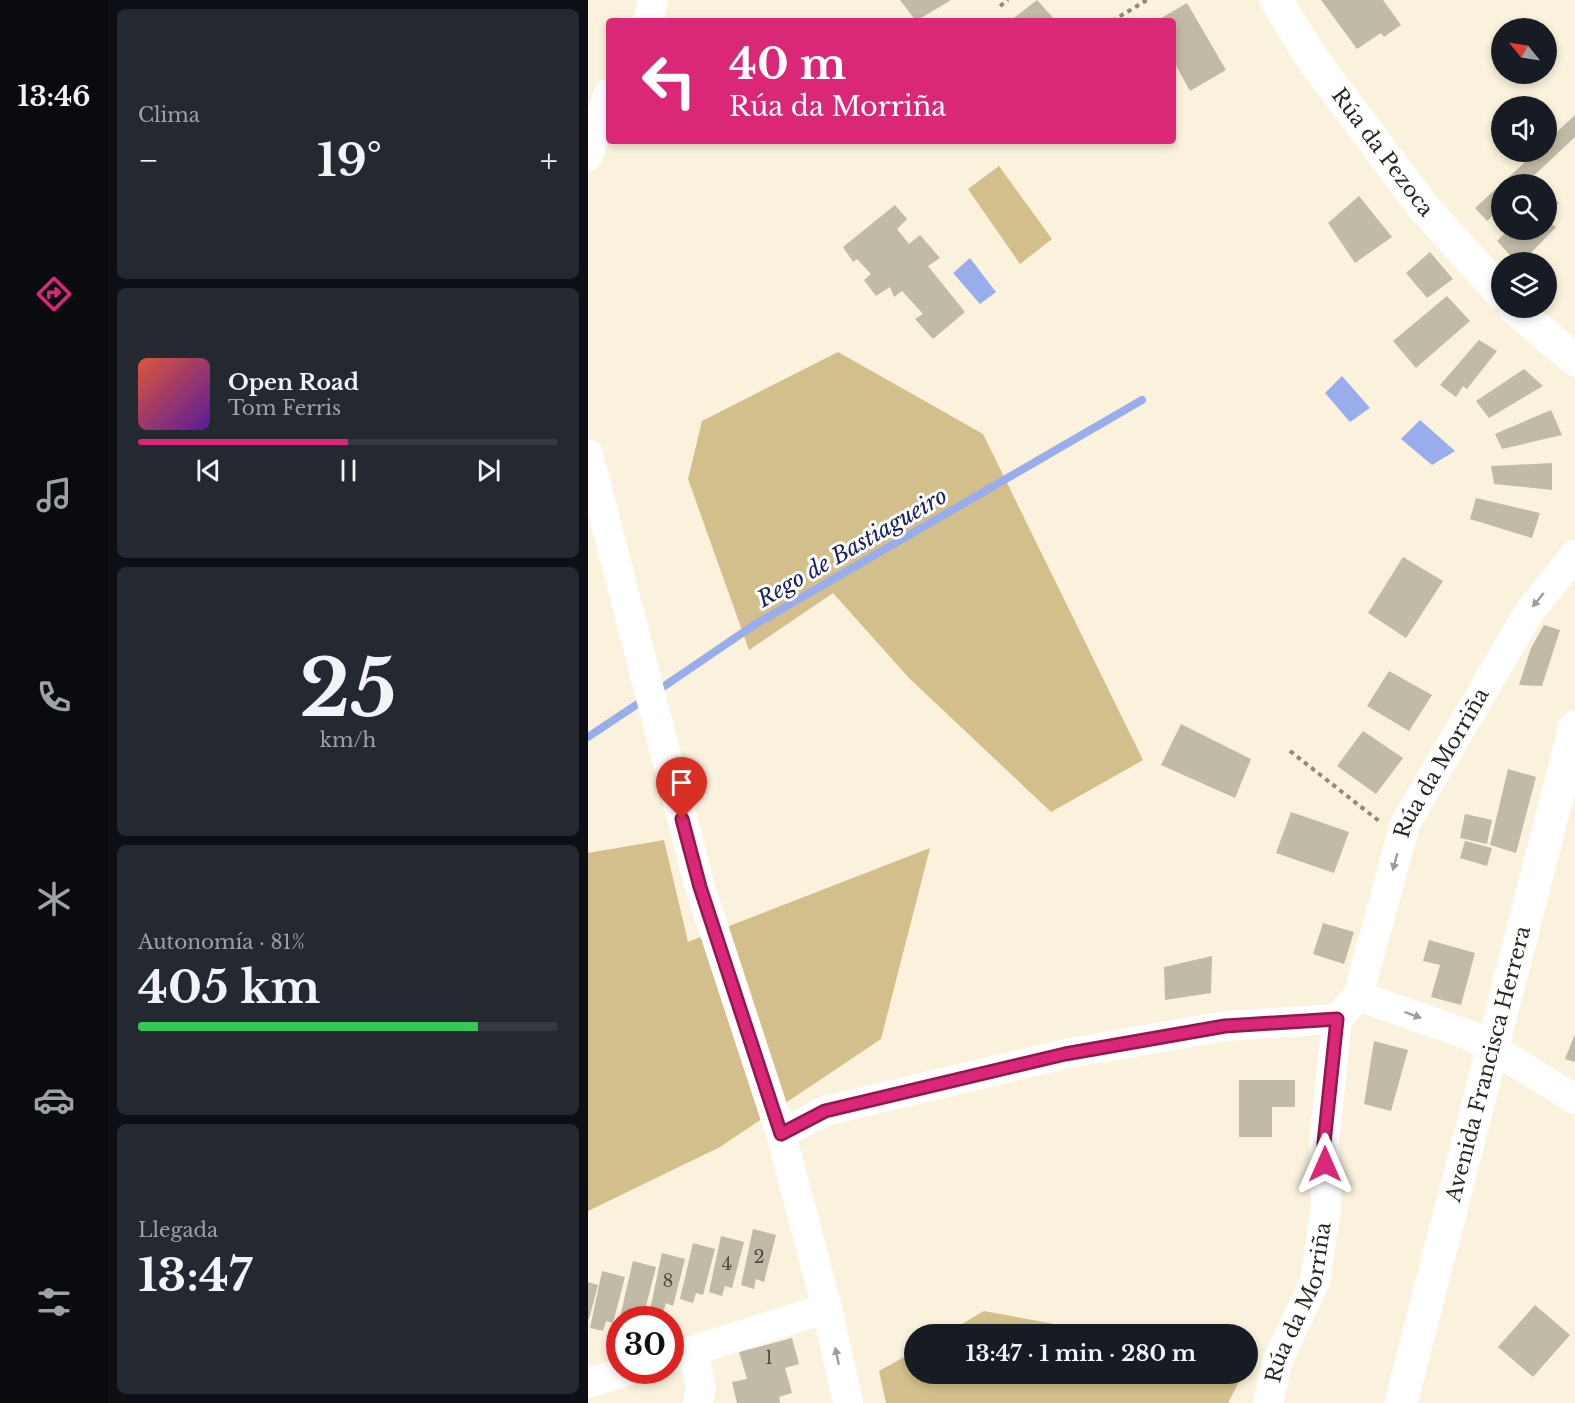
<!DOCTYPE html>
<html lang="es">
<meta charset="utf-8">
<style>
body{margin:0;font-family:"Libre Baskerville",serif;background:#242831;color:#f1f3f6;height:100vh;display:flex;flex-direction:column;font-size:22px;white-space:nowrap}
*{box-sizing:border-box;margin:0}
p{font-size:20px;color:#9ea1a6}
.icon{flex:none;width:33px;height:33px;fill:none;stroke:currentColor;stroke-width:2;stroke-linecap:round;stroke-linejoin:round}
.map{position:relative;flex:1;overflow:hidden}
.drawer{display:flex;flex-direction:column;gap:9px;padding:9px;background:#0d0f14;width:480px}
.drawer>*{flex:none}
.top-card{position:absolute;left:18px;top:18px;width:570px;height:126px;border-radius:6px;box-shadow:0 3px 9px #0003;background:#db2777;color:#fff;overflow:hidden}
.needle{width:39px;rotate:300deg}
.buttons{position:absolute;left:903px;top:18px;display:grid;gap:12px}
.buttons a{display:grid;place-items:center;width:66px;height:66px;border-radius:50%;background:#171b24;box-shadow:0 3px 9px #0003;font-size:30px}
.speed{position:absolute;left:18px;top:1306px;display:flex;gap:12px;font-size:30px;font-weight:700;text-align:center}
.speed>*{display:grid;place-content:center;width:78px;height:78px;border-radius:50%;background:#171b24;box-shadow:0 3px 9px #0003;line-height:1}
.speed .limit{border:9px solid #d22;background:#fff;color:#111}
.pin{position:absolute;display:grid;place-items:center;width:51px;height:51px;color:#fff;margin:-62px -26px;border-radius:50% 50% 50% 0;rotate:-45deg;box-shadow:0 0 6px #0007}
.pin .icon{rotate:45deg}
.me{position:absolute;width:66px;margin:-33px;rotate:0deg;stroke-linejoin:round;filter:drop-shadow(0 0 4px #0008)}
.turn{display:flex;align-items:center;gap:21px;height:126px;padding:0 24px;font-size:27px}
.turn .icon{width:78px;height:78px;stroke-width:2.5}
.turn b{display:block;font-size:42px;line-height:51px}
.big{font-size:45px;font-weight:700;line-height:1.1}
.drawer .card{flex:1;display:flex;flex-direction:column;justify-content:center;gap:9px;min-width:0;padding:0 21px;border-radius:9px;background:#242831}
.drawer .dial{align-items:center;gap:0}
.dial b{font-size:78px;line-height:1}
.song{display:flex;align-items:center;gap:18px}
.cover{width:72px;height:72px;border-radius:9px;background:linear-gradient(135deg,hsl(10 70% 55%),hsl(270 70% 35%))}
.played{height:6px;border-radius:3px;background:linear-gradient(90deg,#db2777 50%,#363941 50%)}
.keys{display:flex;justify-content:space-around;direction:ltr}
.heat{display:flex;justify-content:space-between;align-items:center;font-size:33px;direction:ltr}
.charge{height:9px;border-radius:4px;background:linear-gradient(90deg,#34c759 81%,#363941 0)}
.trip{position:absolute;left:316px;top:1324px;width:354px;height:60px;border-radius:30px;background:#171b24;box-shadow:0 3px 9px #0003;font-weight:700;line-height:60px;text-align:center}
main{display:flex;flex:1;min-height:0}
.menu{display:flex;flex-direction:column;width:108px;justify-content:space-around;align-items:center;background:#090b0e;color:#9ea1a6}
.menu .icon{width:42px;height:42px}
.menu .on{color:#db2777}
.menu b{font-size:27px;color:#f1f3f6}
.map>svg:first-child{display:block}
.green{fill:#d3bf8b}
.water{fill:#99adec}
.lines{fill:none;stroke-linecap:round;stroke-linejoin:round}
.stream{stroke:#99adec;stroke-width:8}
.building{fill:#c1baa6}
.path{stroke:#8f897b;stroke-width:4;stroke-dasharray:4.5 4.5;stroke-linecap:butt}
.minor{stroke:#fff;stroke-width:30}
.tertiary{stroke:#fff;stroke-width:33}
.oneway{fill:#a09e9b}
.route-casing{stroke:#8e194d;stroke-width:15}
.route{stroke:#db2777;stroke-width:10}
.labels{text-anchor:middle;stroke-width:6;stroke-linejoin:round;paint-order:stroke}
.number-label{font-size:18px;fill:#504c42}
.street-label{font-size:21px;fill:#2b2821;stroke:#fff}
.water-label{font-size:22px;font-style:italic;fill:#172068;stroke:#fff}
</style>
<main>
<nav class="menu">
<b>13:46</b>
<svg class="icon on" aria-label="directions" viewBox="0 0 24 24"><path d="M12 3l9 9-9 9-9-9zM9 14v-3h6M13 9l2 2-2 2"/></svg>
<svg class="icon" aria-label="music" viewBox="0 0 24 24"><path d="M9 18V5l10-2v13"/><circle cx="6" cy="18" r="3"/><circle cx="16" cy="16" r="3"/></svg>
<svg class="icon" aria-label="phone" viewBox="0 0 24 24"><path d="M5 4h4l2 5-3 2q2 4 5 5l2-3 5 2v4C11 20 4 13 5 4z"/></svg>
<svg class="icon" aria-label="climate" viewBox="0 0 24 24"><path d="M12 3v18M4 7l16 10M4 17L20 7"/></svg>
<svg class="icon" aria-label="car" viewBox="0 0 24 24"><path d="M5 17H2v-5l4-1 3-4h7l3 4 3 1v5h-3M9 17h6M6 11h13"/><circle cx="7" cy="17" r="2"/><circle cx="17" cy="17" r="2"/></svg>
<svg class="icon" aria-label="filters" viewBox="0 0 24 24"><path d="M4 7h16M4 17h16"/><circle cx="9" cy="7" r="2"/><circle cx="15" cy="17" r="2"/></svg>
</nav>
<section class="drawer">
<div class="card"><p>Clima</p>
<div class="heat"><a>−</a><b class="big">19°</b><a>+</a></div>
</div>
<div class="card">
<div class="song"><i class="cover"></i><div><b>Open Road</b><p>Tom Ferris</p></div></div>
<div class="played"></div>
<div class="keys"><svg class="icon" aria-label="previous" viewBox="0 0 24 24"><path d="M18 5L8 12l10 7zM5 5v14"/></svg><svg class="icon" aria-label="pause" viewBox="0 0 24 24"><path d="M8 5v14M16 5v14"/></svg><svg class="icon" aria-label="next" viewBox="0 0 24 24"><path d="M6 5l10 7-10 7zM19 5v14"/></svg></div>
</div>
<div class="card dial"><b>25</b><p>km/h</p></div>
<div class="card"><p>Autonomía · 81%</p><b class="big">405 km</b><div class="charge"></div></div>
<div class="card"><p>Llegada</p><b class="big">13:47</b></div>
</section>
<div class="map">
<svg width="987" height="1403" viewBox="0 0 987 1403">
<rect width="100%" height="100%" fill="#faf2dd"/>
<!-- green -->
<path class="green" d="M411,166l53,73 -32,25 -52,-75z
M250,352l145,82 160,326 -92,52 -142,-134 -76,-85 -84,57 -61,-171 14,-58z
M76,840l24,102 242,-94 -49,191 -161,108 -132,64v-358z
M396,1311l130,24h-171z
M327,1351v23h328l-15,29h-342l-7,-32z"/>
<!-- water -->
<path class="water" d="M382,258l26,34 -16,12 -27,-31z
M754,376l28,32 -20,14 -25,-29z
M832,420l35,31 -23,14 -31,-26z"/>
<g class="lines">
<!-- stream -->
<path class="stream" d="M69,691l97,-66 388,-225
M0,737l57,-38"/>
</g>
<!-- building -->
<path class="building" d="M312,0h51l-35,21z
M449,0l19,21h-46z
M733,0h62l18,25 -17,12 -3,-4 -24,16z
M599,3l39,67 -36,21 -17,-31v-39h-17z
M987,115v22l-50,47h-23v23l-15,14 -12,-13 61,-56h10v-10z
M958,194l13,9 -13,14z
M771,196l33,41 -37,26 -27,-40z
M307,205l12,14 -10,10 12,15 11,-9 20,23 -12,8 37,46 -32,27 -18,-20 8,-5 -21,-23 -8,6 -4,-10 -14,9 -12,-16 7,-6 -14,-15 -4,3 -10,-15z
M958,220l10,7 -34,35h-6l-19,-21 11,-11h38z
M842,252l23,27 -26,19 -21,-25z
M859,296l23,25 -54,47 -23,-27z
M891,340l18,11 -30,38 -4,-3 -7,11 -16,-12z
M936,369l19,17 -54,32 -13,-17z
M963,410l11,25 -60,14 -7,-15z
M964,463v27l-58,-6 -3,-18z
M888,498l64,15 -8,25 -62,-19z
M815,557l40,24 -37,57 -38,-25z
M956,625l16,5 -18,56 -23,-1 12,-37z
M801,671l43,24 -23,36 -42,-25z
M593,724l70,35 -16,39 -74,-33z
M775,731l40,27 -27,36 -39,-28z
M920,769l28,8 -20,76 -26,-8z
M703,812l58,20 -15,41 -58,-20z
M877,814l27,6 -5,24 -27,-6z
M877,841l27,7 -5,18 -27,-8z
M735,923l31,9 -10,32 -31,-10z
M841,940l46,13 -14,52 -30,-8 9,-32 -17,-4z
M624,956l-1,37 -46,7 -1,-33z
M987,1034v28l-10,-3z
M786,1041l34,9 -17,61 -27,-7z
M651,1080h56v27h-23v30h-33z
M165,1229l23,6 -12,47 -8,-3 -2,10 -13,-4z
M133,1236l23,6 -12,46 -7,-2 -3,10 -13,-4z
M105,1243l22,6 -12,46 -7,-2 -3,10 -13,-4z
M74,1253l23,6 -12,47 -7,-3 -3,10 -13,-3z
M45,1261l23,6 -12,47 -7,-3 -3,9h-5l-9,-3z
M14,1271l23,6 -12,46 -7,-2 -3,10 -13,-3z
M0,1282l10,3 -9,34h-1z
M947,1305l35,30 -37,42 -35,-30z
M204,1338l7,26 -14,4 7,25 -13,4 1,6h-43l-5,-21 15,-3 -8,-27z"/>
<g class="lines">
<!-- path -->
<path class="path" d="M412,6l8,-6
M524,21l35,-21
M702,751l89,70"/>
<!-- minor -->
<g class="minor">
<path d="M60,21l5,-21"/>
<path d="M0,156l21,-63"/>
<path d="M0,454l112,433 81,247 46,174 21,95"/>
<path d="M770,996l114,40 103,63"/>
<path d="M193,1134l44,-23 240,-57 160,-28 112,-7"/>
<path d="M105,1351l8,36 -3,16"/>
<path d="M82,1358l157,-50"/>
<path d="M0,1383l39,-12"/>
<path id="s1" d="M680,1403l10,-43 37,-79 11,-73 -2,-65 13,-124 21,-23 47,-172 124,-212 46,-57"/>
</g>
<!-- tertiary -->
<g class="tertiary">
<path id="s2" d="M688,0l35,57 113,151 78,86"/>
<path d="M926,308l61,52"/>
<path id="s3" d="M813,1403l174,-676"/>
</g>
</g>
<!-- one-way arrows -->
<defs><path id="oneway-solid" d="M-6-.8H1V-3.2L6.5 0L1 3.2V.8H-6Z" transform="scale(1.5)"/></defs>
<g class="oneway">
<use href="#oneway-solid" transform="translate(950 600) rotate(129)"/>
<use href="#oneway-solid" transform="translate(807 862) rotate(105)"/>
<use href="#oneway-solid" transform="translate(825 1015) rotate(20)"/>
<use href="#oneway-solid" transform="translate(249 1356) rotate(-102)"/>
</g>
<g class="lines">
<defs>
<path id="route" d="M94,819l18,68 81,247 44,-23 240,-57 160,-28 112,-7 -13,124 1,21"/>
</defs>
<!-- route casing -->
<use href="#route" class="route-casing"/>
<!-- route -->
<use href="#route" class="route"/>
</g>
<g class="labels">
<!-- number labels -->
<g class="number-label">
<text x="171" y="1263">2</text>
<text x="139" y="1270">4</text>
<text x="80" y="1287">8</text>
<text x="181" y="1364">1</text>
</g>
<!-- street labels -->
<g class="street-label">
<text dy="7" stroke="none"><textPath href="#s2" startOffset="186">Rúa da Pezoca</textPath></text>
<text dy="7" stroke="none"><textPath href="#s1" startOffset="675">Rúa da Morriña</textPath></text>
<text dy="7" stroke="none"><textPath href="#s3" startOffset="350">Avenida Francisca Herrera</textPath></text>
<text dy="7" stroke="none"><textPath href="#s1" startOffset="106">Rúa da Morriña</textPath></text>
</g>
<!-- water labels -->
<g class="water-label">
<text transform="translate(264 547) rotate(-30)" y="8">Rego de Bastiagueiro</text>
</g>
</g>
</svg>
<div class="buttons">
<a><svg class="needle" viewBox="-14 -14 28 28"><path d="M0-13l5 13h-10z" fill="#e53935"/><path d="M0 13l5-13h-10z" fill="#9ea1a6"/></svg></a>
<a><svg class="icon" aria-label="sound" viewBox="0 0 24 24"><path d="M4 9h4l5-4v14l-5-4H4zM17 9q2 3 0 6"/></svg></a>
<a><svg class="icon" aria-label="search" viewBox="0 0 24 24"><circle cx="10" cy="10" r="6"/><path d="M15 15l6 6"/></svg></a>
<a><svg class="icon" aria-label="layers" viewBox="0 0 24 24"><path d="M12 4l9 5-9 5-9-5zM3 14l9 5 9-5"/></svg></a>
</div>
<div class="speed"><div class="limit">30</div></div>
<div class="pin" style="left:94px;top:819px;background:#d93025"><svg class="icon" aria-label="arrive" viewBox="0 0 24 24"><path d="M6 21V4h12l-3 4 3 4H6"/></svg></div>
<svg class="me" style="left:737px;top:1164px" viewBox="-20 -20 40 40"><path d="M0-17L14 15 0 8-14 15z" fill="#db2777" stroke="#fff" stroke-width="4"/></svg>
<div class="trip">13:47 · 1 min · 280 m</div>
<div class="top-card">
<div class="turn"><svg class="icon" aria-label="left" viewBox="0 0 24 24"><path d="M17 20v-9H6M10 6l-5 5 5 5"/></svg><div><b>40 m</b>Rúa da Morriña</div></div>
</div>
</div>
</main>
